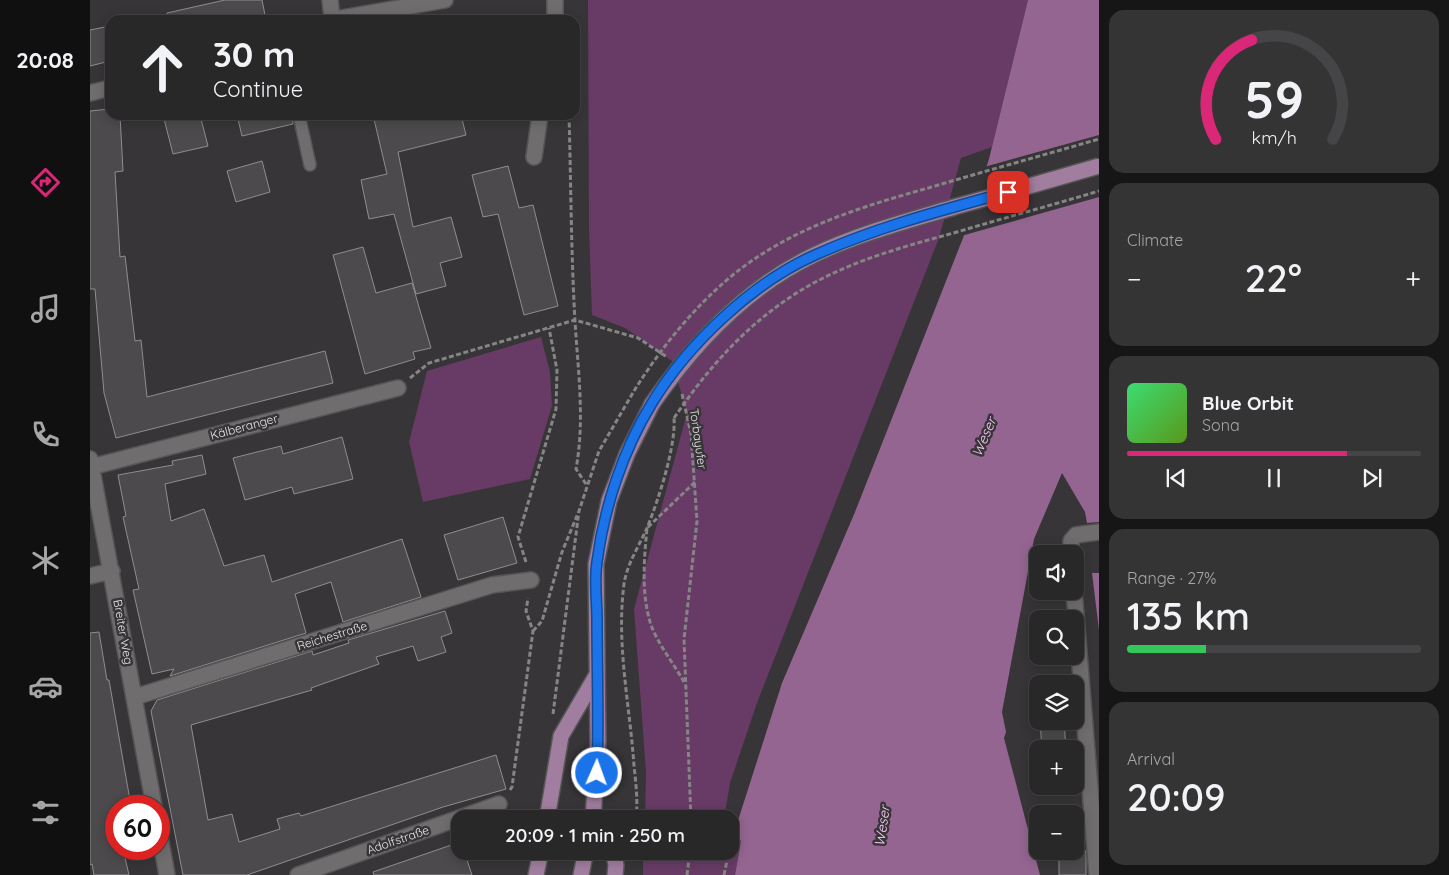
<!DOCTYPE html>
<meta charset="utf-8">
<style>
body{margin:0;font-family:Quicksand,sans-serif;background:#353435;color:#f1f3f6;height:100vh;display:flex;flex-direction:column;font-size:19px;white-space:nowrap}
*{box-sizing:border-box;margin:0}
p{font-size:16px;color:#a5a6a8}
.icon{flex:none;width:28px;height:28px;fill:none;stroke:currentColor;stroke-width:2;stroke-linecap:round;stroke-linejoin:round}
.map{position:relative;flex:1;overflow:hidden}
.side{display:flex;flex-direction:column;gap:10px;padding:10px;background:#171617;width:350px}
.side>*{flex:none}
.top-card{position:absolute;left:15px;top:15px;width:475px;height:105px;border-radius:15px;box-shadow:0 2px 12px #0003,0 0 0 1px #454446;background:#292829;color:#f1f3f6;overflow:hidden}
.buttons{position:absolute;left:939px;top:545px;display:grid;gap:10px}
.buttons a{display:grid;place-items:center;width:55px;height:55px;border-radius:10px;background:#292829;box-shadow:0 2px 12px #0003,0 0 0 1px #454446;font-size:25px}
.speed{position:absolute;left:15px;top:795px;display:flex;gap:10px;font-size:25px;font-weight:700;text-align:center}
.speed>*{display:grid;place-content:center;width:65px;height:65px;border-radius:50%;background:#292829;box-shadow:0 2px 12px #0003,0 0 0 1px #454446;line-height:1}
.speed .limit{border:8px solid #d22;background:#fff;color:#111}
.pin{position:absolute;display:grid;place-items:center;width:42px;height:42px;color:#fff;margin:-21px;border-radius:10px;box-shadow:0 2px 8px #0006}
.me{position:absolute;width:55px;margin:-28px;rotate:2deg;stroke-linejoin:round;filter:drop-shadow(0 0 4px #0008)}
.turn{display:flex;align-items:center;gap:18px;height:105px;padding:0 25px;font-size:22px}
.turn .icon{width:65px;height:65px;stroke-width:2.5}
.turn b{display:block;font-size:35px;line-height:42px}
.big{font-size:38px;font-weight:600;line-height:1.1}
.side .card{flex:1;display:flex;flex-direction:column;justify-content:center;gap:8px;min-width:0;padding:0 18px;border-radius:15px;background:#353435}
.side .dial{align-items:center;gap:0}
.dial svg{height:130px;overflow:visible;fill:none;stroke:#454446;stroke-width:7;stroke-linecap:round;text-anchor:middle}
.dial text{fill:#f1f3f6;stroke:none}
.song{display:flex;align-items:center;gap:15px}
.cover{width:60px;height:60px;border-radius:8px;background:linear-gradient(135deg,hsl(140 70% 55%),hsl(90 70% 35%))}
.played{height:5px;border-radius:2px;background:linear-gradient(90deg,#db2777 75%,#454446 75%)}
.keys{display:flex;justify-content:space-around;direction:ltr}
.heat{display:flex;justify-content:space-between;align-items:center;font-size:28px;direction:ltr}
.charge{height:8px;border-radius:4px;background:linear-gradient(90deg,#34c759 27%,#454446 0)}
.trip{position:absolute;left:361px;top:810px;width:288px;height:50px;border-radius:15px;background:#292829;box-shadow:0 2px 12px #0003,0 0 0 1px #454446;font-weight:600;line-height:50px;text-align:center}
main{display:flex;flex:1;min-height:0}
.menu{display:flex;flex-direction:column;width:90px;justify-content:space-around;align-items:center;background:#101010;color:#a5a6a8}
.menu .icon{width:35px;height:35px}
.menu .selected{color:#db2777}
.menu b{font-size:22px;color:#f1f3f6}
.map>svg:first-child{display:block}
.green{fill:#673b65}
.water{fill:#946591}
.pier{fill:#373537}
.building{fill:#4d4a4d;stroke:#908d90}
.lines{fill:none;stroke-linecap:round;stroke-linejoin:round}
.lane-casing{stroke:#575456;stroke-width:14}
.street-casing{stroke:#575456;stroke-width:18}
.primary-casing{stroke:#575456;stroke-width:18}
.path{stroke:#868586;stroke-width:3;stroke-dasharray:5 2.5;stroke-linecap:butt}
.lane{stroke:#706d6f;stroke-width:11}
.street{stroke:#706d6f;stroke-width:15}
.primary{stroke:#a17e9f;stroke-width:15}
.primary-bridge-casing{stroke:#575456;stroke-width:18;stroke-linecap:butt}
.path-bridge{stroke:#868586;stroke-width:3;stroke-dasharray:5 2.5;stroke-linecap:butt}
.primary-bridge{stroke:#a17e9f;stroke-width:15}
.route-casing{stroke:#114b97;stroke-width:12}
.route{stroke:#1a73e8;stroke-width:9}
.labels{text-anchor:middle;stroke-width:5;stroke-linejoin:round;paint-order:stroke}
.street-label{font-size:12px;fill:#e6e5e6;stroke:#373537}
.water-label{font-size:14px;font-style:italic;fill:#fec6fb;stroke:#373537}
</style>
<main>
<nav class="menu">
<b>20:08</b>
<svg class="icon selected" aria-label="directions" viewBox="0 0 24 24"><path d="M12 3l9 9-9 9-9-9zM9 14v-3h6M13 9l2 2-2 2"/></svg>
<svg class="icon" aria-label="music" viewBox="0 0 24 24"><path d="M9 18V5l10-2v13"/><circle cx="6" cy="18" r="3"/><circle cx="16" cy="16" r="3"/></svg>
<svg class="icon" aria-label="phone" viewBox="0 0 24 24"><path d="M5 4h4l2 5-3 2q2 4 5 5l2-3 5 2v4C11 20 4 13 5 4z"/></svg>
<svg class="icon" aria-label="climate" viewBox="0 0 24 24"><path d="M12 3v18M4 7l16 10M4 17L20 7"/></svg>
<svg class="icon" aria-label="car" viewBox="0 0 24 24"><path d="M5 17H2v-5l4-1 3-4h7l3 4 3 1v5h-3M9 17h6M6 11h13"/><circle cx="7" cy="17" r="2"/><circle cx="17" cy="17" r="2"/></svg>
<svg class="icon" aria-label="filters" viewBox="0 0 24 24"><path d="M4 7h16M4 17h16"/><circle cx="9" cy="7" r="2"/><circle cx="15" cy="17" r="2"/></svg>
</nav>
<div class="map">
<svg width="1009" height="875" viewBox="0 0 1009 875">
<rect width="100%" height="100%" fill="#373537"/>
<!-- green -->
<path class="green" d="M498,0h440l-36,147 -31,11 -22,80 -182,465 -27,80 -6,36h-79l1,-47 -12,-163 53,-196 -15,-52 -47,-33 -33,-13 -3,-86z
M451,337l9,35 2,34 -22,73 -107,23 -14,-60 18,-71z
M640,828l11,13 -6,34h-92v-24h87z"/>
<!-- water -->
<path class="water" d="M938,0h71v522l-12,1 -2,-11 -23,-39 -28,66 -32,173 4,20 -2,6 36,137h-305l6,-34 -7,-8 48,-150 73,-171 108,-274 26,-79z
M1002,573h7v57z"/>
<!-- pier -->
<path class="pier" d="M1009,135v62l-138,39 23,-69z"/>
<!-- building -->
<path class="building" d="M135,0h37l4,20h-98l-1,-7z
M20,26v35l-20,5v-36z
M20,109v6h10l3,56 -8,1 5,85 5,-1 10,85 6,-1 6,57 178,-46 8,32 -217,55 -12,-45 -9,-104h-5v-178z
M73,115h37l8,31 -35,8z
M147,115h55l1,9 -51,12z
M283,115h88l5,20 -68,17 15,75 38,-10 11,40 -22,6 6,23 -30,8 -22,-80 -25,5 -8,-39 26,-6z
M172,161l8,31 -34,10 -9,-31z
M418,166l11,42 14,-3 25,101 -34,9 -26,-101 -15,3 -11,-42z
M273,247l13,46 36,-10 19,65 -18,4 2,7 -50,15 -32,-119z
M252,437l11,42 -59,15 -2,-7 -47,13 -12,-42 48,-12 2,8z
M112,455l4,19 -41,10 6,37 33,-12 20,57 40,-11 8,27 130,-43 19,58 -78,25 -12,-40 -36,12 11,39 -136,43 4,-7 -22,5 -19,-84 6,-1 -16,-72 3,-1 -8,-41 55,-10 -1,-4z
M413,517l14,46 -59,17 -14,-45z
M355,611l7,22 -11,4 5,15 -28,9 -5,-15 -37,11 3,7 -68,24 1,2 -121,35 17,95 24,-6 7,28 41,-13 -3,-10 22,-6 2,3 195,-61 10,34 -63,18 -196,68h-64l-32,-164 6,-11 155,-49 1,4 36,-12 -1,-3z
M9,632l8,48h2l22,126h-15v43h7l6,26h-35l-2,-11 -2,1v-232z
M950,721h24l2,28h-24z
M370,842v9h4l8,24h-98l-1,-3z
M969,851h27v24h-27z"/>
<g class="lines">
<defs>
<path id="lane" d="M209,115l11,50"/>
<path id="street" d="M240,0l2,18
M240,20l115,-20
M465,20v-20
M0,93l20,-5
M444,157l6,-42
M0,459l64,347
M1,467l307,-79
M981,554v-13l5,-6 23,-3
M0,576l22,-5
M984,591l23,284
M45,697l357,-112 39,-5
M69,831l8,44
M208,875l201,-71"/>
<path id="primary" d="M457,819l14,-83 35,-60
M503,819l5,-77 -2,-178 13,-63 18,-47 25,-50
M523,851l3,14 -1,10
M446,875l5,-24
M491,875l5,-24"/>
</defs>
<!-- lane casing -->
<use href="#lane" class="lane-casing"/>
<!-- street casing -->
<use href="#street" class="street-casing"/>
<!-- primary casing -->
<use href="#primary" class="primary-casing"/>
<!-- path -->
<path class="path" d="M479,115c2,69 2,137 6,206 3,50 10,99 1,148l10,15
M320,378l19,-15 146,-43 63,18 29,19
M592,394l9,40 6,87 -13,118 7,180
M436,562l-8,-25 38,-128 1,-39 -8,-42
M443,631l9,-10 20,-69 17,-41 20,-60 35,-60
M594,682c-10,-18 -26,-38 -33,-57 -10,-31 -7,-65 -4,-97l48,-46
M463,714l26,-203
M420,790l2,-3 21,-156 -7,-20 2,-13
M546,819c2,-18 0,-35 -2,-53 -4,-60 -18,-121 -10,-182 3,-20 15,-38 23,-56 11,-27 29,-81 27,-110
M640,846l1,-4
M597,875l3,-24
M634,875l5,-24"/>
<!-- lane -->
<use href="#lane" class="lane"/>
<!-- street -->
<use href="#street" class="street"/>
<!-- primary -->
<use href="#primary" class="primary"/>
<defs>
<path id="primary-bridge" d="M562,404c42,-61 95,-117 162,-149 44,-21 93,-34 140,-48 48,-13 97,-27 145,-41"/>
</defs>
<!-- primary-bridge casing -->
<use href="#primary-bridge" class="primary-bridge-casing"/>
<!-- path-bridge -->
<path class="path-bridge" d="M544,391c31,-50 75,-103 125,-135 53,-35 116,-53 176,-70 54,-16 109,-31 164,-47
M584,418c32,-47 69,-90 118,-122 50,-33 107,-48 165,-64 47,-14 95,-27 142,-41"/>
<!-- primary-bridge -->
<use href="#primary-bridge" class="primary-bridge"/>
</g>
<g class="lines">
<defs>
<path id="route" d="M507,773c2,-51 0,-103 0,-154 0,-18 -3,-38 0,-57 7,-54 26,-112 55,-159 36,-59 100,-120 163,-148 62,-28 128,-45 193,-63"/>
</defs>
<!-- route casing -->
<use href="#route" class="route-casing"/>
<!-- route -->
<use href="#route" class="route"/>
</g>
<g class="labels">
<!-- street labels -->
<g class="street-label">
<text transform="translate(154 427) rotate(-15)" y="4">Kälberanger</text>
<text transform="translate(608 439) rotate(82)" y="4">Torbayufer</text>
<text transform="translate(33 632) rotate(80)" y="4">Breiter Weg</text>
<text transform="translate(242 636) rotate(-17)" y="4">Reichestraße</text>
<text transform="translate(308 840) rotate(-19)" y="4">Adolfstraße</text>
</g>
<!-- water labels -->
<g class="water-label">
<text transform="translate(894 437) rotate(-67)" y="5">Weser</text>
<text transform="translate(792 826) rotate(-82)" y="5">Weser</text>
</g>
</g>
</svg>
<div class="buttons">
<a><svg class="icon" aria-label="sound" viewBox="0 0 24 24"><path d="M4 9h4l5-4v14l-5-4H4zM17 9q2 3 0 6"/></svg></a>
<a><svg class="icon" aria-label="search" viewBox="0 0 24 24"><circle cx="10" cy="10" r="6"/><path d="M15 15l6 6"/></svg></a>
<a><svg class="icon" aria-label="layers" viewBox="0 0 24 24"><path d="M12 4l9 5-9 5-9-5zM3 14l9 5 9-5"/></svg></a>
<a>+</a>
<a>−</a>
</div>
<div class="speed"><div class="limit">60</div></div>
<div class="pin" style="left:918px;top:192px;background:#d93025"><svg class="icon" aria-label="arrive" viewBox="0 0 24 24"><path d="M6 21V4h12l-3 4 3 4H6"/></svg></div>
<svg class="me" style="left:507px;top:773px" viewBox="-20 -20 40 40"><circle r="17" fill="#1a73e8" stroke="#fff" stroke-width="3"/><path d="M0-11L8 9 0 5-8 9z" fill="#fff"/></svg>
<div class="trip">20:09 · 1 min · 250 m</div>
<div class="top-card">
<div class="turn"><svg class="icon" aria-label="ahead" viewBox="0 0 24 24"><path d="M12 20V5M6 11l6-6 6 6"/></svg><div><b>30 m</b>Continue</div></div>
</div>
</div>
<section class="side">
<div class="card dial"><svg viewBox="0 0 100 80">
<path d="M14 69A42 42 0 1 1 86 69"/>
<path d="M14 69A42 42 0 0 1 36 8" stroke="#db2777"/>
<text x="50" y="56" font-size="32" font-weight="700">59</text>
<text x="50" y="72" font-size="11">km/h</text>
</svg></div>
<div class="card"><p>Climate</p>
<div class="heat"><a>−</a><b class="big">22°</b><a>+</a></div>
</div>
<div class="card">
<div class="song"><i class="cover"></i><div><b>Blue Orbit</b><p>Sona</p></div></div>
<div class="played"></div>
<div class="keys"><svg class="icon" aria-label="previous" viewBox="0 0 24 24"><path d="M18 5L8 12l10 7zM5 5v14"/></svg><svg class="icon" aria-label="pause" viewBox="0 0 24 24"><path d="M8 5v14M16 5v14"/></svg><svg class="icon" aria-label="next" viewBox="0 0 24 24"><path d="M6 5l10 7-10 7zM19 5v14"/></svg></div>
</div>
<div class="card"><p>Range · 27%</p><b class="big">135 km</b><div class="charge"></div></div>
<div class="card"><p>Arrival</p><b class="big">20:09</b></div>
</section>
</main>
